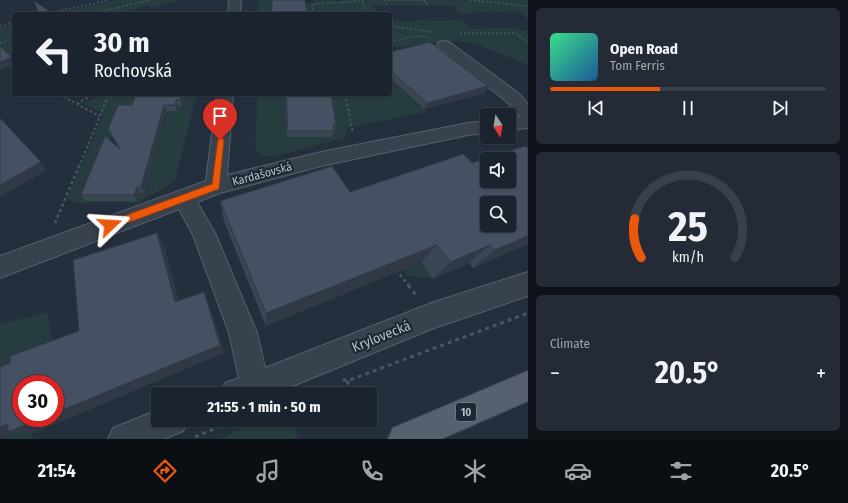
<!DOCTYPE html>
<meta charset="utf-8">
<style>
body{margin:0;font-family:"Fira Sans Condensed",sans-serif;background:#242b36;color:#f1f3f6;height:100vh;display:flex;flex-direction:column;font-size:15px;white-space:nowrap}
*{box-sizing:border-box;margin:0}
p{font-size:13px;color:#a0a4aa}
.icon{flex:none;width:22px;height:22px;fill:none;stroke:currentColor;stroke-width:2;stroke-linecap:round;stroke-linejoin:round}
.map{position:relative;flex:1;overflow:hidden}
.side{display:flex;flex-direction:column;gap:8px;padding:8px;background:#0f1319;width:320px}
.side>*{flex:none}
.top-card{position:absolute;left:12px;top:12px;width:380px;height:84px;border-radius:4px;box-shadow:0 1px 3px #0004,0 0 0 1px #39404a;background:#1b232e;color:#f1f3f6;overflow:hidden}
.needle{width:26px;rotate:168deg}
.fabs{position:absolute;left:480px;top:108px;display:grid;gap:8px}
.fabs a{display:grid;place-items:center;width:36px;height:36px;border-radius:4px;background:#1b232e;box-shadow:0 1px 3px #0004,0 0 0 1px #39404a;font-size:20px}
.speed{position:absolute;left:12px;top:375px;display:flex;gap:8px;font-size:20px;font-weight:700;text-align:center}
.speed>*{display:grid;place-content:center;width:52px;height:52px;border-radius:50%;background:#1b232e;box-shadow:0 1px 3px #0004,0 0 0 1px #39404a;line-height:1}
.speed .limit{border:6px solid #d22;background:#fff;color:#111}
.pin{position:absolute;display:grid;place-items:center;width:34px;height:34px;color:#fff;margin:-41px -17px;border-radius:50% 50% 50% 0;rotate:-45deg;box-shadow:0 0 4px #0007}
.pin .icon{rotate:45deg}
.me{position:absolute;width:44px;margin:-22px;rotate:70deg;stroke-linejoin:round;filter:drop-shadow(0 0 3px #0008)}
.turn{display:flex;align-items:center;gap:14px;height:84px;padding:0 16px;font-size:18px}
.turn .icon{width:52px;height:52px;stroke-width:2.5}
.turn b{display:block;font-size:28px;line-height:34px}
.big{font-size:30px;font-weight:700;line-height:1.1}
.side .widget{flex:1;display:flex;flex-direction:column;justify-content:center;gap:6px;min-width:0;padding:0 14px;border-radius:6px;background:#242b36}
.side .dial{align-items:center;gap:0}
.dial svg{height:104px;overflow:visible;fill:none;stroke:#39404a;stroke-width:7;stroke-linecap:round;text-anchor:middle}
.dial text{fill:#f1f3f6;stroke:none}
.song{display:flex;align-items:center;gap:12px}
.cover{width:48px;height:48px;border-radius:6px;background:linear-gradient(135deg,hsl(150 70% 55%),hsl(210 70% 35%))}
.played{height:4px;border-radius:2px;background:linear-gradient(90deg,#ea580c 40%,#39404a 40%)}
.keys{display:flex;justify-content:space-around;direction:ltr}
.heat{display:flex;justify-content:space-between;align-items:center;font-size:22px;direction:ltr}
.trip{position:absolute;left:151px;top:387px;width:226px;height:40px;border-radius:4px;background:#1b232e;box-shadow:0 1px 3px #0004,0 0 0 1px #39404a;font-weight:700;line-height:40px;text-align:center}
.tab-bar{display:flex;height:64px;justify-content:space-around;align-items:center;background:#0b0e12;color:#a0a4aa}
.tab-bar .icon{width:28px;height:28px}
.tab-bar .active{color:#ea580c}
.tab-bar b{font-size:18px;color:#f1f3f6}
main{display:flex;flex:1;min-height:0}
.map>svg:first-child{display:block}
.green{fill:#263c3f}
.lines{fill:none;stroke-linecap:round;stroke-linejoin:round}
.minor-casing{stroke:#565f6c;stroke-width:2}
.major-casing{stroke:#414a57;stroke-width:2}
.path-far3{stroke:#44595c;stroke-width:1.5;stroke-dasharray:2 2;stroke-linecap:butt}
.path-far2{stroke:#44595c;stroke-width:2;stroke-dasharray:2.5 2.5;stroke-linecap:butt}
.path-far1{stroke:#44595c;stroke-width:2.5;stroke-dasharray:3 3;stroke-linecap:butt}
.path{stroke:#44595c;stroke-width:3;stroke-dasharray:4 4;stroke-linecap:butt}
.minor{fill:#38414e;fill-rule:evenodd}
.major{fill:#56606e;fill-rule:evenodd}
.wall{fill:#3b4654}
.shaded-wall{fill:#303945}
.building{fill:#455162;stroke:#303945;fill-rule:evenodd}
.route{fill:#ea580c;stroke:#983908}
.labels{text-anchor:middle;stroke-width:4;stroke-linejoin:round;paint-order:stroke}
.shield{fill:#1d2633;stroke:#878f9c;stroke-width:1}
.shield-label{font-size:11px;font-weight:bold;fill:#b4bcc9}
.street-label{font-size:12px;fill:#b4bcc9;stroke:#1d2633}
.near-street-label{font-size:14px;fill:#b4bcc9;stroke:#1d2633}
</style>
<main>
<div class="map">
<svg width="528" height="439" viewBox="0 0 528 439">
<rect width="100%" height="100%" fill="#242f3e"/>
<!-- green -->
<path class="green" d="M116,0h65l-29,8 -3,-3 -31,9h-64z
M258,0h32l1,2 23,1v-3h20l1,2h5v-2h188v20l-6,-7 -37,-1 -26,2 -6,-8 -80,-1 3,9h-70l-34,-12v12h-14z
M416,20h10l2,1 36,-1 5,8 16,1v-1h33l3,3h7v34l-49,-20 -21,-4 -68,7v-27h26z
M14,24v33l-14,-11v-19z
M390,78l36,34 -79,16 -1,10 -66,17 -14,2 -7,-3 -4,-6 3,-54h27l3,43h44l-1,-6h4l-6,-37h61z
M100,94h41l-6,17h-14l-35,90h51l2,-8h5l10,-36 -1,-11 4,-1 8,-28 -2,-6h14l1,-5h4l2,-12h13l-22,86 -15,10 -23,13h-63l-7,-5 37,-84 -20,-10z
M375,201l58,78 -25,-3 -44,-62z
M48,312l4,32 -52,39v-59z
M260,420h32l6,17 -5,2h-73z
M34,425l-2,14h-32z"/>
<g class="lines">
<defs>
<path id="minor" d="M229,0h12l-1,14h-12z
M444,41l5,1 69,51 10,11v24l-19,2v-12l12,-1 -15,-16 -67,-53 -2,-3 2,-3z
M217,94h16l-6,81 94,-23 147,-29 19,-2v12l-19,2 -147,31 -101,27 -23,9 18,31 42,100 8,35 169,-66 94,-30v24l-94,32 -161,66h-52l4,-11 14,-5 -10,-45 -36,-98 -14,-26 -179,69v-22l206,-75z
M158,410v10h30l-5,11 -19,8h-56l5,-11z"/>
<path id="major" d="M528,371v30l-87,38h-53l5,-11z"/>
</defs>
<!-- minor casing -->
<use href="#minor" class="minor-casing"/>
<!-- major casing -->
<use href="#major" class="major-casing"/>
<!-- path-far3 -->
<path class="path-far3" d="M362,0l5,14
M424,0l3,5
M470,0l58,6
M387,5l-2,-5h39
M46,14l63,-14
M91,14l59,-14
M314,14l-2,-10 50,-3
M0,26l14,-4
M390,26l43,6
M460,33h56l12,10
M390,42l25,-6 13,1
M0,43l14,-5"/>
<!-- path-far2 -->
<path class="path-far2" d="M59,94l40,22
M345,94l8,39
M77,104l17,-10
M79,167l30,-73"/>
<!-- path-far1 -->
<path class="path-far1" d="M55,223l24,-57
M396,270l13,16"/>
<!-- path -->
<path class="path" d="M408,285l9,11
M343,379l4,2 181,-68
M347,381l6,13
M286,425l13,-5
M195,437l40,-17"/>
<!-- minor -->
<use href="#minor" class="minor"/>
<!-- major -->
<use href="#major" class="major"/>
</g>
<!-- wall -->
<path class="wall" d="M390,52l95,41 -61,16 -34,-31z
M184,94l-2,12h-4l-1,5h-11l-22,82h-5l-2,8h-52l-4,-6 38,-47 -11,-19 24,-24z
M285,94h46l5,31 -1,6h-1l-2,6h-45z
M350,192l178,52 -55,24 -4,-5 -36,16 -12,-17 -155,64 -42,-105 -4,-20z"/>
<!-- shaded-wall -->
<path class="shaded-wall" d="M12,57l2,2v5l-14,6v-8z
M488,86l-3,7 -61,16 3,-6z
M182,94h2l-2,12 -2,-6z
M176,100l2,6 -1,5 -2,-6z
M164,105l2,6 -22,82 -3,-6z
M41,162l6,8 -47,27v-12z
M137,187l2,6 -2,8 -3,-6z
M157,233l8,15 17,65 -7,-11z
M528,236v8l-55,24 22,-18z
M437,245l-16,17 -155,64v-13z
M490,245l-21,18 -36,16 18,-17z
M204,292l5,12 15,49 -190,80 -18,-1 -16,7v-12l8,-3 34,-6h13v-5z"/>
<!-- building -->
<path class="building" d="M272,0h33l2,14h-35z
M34,1l20,13h-15z
M430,42l58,44 -61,17 -37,-33v-18z
M0,46l12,11 -12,5z
M136,94h46l-2,6h-4l-1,5h-11l-23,82h-4l-3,8h-53l24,-59 15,13 -12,-20 10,-24h14z
M286,94h45l5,31h-3l1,6h-46z
M0,118l41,44 -41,23z
M525,146l3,2v88l-33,14 -5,-5 -39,17 -14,-17 -171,68 -46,-112 112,-35 18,26 113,-38 9,9zM487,159h22v22h-22zM487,203h22v22h-22z
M157,233l18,69 29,-10 16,53 -165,68v-29h-34v34h21l-34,14v-8l-8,3v-60l10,-4v-7l69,-25 -6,-71z"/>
<!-- route -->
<path class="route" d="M218,138h5l1,2 -5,49 -105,39h-7l-1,-3 1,-3 105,-38z"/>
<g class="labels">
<!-- shield labels -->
<rect class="shield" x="456" y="403" width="20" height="18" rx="3"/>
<g class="shield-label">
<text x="466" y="416">10</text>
</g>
<!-- street labels -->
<g class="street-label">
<text transform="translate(262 174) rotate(-15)" y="4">Kardašovská</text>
</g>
<!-- near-street labels -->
<g class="near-street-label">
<text transform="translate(381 336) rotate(-22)" y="5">Krylovecká</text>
</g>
</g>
</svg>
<div class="fabs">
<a><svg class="needle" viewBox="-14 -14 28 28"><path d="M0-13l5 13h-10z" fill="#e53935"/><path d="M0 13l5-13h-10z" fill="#a0a4aa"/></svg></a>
<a><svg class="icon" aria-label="sound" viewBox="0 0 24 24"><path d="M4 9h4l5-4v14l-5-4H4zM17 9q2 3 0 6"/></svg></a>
<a><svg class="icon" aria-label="search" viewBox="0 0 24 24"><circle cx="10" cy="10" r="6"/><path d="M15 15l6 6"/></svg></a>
</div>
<div class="speed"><div class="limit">30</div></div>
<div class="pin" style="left:220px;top:140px;background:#d93025"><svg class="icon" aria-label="arrive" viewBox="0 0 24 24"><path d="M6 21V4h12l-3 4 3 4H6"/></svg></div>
<svg class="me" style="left:110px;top:225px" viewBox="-20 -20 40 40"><path d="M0-17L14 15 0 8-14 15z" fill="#ea580c" stroke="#fff" stroke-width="4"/></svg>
<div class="trip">21:55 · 1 min · 50 m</div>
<div class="top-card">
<div class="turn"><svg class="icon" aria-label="left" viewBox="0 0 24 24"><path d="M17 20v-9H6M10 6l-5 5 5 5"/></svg><div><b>30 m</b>Rochovská</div></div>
</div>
</div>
<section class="side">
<div class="widget">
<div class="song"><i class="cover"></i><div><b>Open Road</b><p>Tom Ferris</p></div></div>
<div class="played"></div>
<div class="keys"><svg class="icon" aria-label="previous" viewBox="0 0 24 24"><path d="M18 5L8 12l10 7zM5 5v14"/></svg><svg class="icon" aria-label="pause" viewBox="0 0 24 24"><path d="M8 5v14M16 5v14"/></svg><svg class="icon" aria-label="next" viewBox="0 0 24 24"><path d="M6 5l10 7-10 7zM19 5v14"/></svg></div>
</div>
<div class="widget dial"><svg viewBox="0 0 100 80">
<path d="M14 69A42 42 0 1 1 86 69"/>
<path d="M14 69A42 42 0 0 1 9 39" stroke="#ea580c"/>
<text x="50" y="56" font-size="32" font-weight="700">25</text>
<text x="50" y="72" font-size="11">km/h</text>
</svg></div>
<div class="widget"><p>Climate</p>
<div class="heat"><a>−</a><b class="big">20.5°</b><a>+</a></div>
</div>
</section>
</main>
<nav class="tab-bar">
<b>21:54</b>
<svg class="icon active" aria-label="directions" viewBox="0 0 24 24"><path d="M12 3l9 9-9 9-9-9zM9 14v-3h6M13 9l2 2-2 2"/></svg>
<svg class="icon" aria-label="music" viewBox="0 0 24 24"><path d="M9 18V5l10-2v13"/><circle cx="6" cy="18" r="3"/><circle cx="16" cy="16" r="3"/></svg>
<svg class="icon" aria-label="phone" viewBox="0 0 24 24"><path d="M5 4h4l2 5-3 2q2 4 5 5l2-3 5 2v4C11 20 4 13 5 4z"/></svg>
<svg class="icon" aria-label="climate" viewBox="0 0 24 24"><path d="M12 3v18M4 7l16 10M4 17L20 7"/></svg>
<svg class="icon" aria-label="car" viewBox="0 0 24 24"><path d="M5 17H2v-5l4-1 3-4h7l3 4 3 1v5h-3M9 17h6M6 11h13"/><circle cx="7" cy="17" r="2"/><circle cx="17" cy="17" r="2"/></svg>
<svg class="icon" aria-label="filters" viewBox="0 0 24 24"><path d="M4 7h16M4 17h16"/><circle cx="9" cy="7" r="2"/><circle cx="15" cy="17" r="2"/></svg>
<b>20.5°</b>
</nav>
